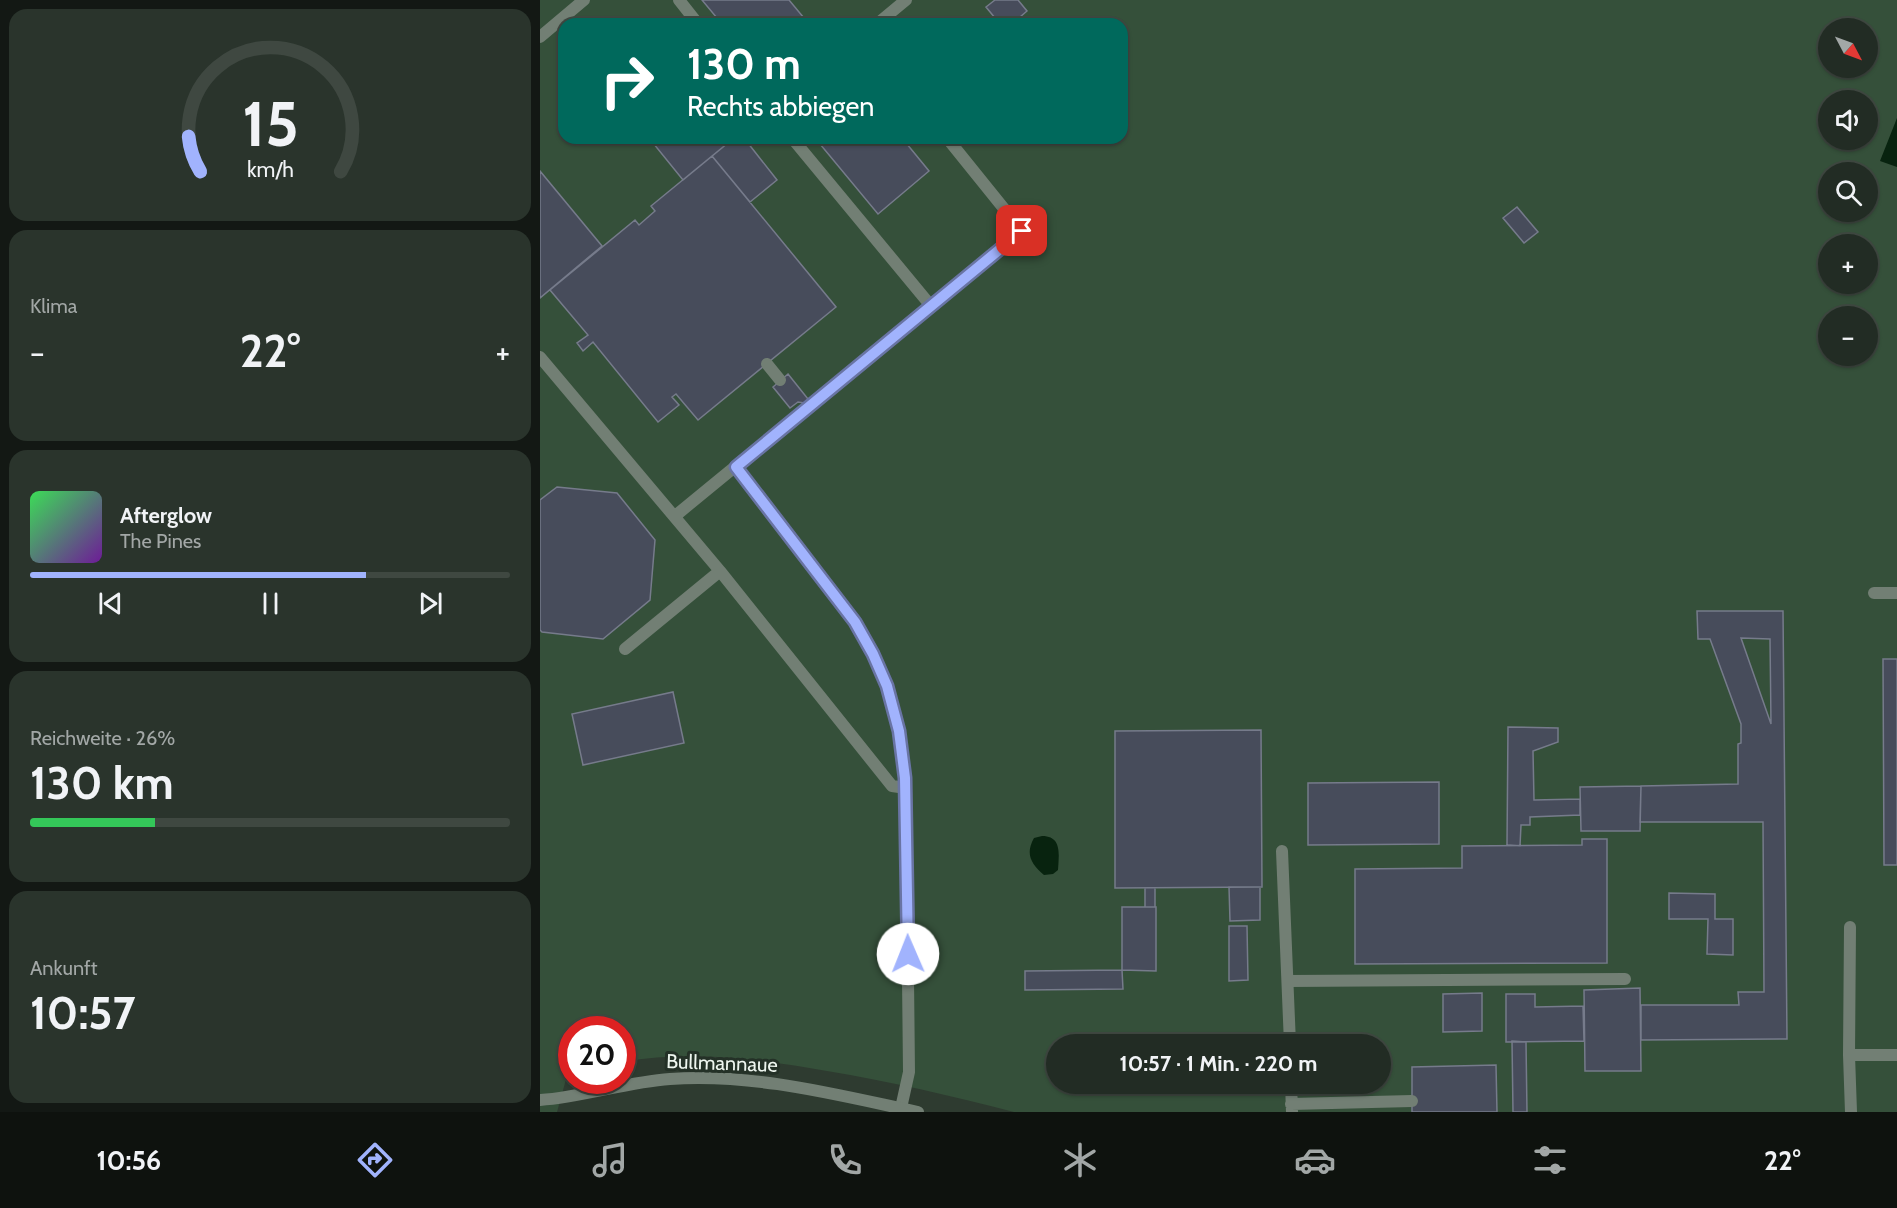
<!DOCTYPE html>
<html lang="de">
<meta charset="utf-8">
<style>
body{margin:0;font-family:Cabin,sans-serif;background:#2a342c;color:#f1f3f6;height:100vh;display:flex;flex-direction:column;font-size:22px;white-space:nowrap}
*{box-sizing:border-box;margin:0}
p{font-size:20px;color:#a2a7a6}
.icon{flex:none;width:33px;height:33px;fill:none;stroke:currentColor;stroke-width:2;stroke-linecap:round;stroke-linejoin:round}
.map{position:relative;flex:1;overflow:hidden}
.drawer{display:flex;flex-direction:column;gap:9px;padding:9px;background:#131814;width:540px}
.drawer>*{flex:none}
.banner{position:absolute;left:18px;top:18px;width:570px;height:126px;border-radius:18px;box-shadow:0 2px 4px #0004,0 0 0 2px #3f4841;background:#00695c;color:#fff;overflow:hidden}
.needle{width:39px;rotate:131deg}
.buttons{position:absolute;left:1278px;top:18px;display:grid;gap:12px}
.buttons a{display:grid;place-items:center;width:60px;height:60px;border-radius:50%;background:#222c24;box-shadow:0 2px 4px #0004,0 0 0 2px #3f4841;font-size:30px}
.speed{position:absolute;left:18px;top:1016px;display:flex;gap:12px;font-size:30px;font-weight:700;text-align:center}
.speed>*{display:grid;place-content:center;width:78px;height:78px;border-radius:50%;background:#222c24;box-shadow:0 2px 4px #0004,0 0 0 2px #3f4841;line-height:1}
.speed .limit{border:9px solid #d22;background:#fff;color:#111}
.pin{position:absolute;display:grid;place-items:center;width:51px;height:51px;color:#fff;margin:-26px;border-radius:12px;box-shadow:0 3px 9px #0006}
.me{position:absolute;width:66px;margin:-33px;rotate:359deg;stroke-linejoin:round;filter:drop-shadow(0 0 4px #0008)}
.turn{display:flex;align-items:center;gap:21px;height:126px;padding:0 30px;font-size:27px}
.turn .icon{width:78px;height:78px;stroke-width:2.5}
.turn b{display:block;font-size:42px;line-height:51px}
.big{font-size:45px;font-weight:800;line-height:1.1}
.drawer .card{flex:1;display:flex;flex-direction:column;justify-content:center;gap:9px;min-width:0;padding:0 21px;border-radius:18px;background:#2a342c}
.drawer .dial{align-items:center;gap:0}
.dial svg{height:156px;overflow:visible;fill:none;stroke:#3f4841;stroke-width:7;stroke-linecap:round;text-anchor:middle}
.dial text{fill:#f1f3f6;stroke:none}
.song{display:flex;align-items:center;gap:18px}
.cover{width:72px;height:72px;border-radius:9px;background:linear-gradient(135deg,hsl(130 70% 55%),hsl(280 70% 35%))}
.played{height:6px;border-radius:3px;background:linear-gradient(90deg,#a1b3fd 70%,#3f4841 70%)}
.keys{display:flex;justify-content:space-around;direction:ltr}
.heat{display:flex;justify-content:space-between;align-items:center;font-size:33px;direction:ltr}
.charge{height:9px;border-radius:4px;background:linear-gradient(90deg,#34c759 26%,#3f4841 0)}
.trip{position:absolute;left:506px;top:1034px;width:345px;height:60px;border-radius:30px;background:#222c24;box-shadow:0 2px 4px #0004,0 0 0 2px #3f4841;font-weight:800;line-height:60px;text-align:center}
.menu{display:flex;height:96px;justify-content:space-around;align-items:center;background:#0e120e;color:#a2a7a6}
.menu .icon{width:42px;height:42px}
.menu .selected{color:#a1b3fd}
.menu b{font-size:27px;color:#f1f3f6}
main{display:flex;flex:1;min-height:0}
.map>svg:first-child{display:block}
.green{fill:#35503a;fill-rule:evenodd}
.water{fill:#08230f}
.building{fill:#474c5b;stroke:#767b8b;stroke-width:1.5;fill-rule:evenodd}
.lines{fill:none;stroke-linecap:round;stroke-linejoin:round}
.lane{stroke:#727f74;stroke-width:12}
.street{stroke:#727f74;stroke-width:12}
.route-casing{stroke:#6974a4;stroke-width:15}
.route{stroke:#a1b3fd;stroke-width:10}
.labels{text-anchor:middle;stroke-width:6;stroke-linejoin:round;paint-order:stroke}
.street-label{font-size:20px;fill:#eef6ef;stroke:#243127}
</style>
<main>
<section class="drawer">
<div class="card dial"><svg viewBox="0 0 100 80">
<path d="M14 69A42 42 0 1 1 86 69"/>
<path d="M14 69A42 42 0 0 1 8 51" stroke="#a1b3fd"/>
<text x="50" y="56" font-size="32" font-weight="700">15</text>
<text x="50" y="72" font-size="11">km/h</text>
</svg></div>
<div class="card"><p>Klima</p>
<div class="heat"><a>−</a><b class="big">22°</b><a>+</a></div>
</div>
<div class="card">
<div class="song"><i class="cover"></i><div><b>Afterglow</b><p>The Pines</p></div></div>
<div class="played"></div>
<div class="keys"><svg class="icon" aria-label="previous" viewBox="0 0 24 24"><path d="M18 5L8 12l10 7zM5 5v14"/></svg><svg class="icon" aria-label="pause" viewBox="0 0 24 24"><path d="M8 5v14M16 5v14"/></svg><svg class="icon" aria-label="next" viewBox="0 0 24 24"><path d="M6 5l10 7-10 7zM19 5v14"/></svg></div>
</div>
<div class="card"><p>Reichweite · 26%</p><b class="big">130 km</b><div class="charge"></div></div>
<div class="card"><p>Ankunft</p><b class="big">10:57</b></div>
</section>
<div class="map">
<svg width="1357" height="1112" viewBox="0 0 1357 1112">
<rect width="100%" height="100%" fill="#2e3b30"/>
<!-- green -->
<path class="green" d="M0,0h1357v1112h-883c-62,-16 -125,-31 -187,-41 -68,-12 -137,-21 -204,-9l-1,-33h-50l-1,43h-3l-11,40h-17zM24,24h558v114h-558zM1288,28h40v40h-40zM1288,100h40v40h-40zM1288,172h40v40h-40zM1288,244h40v40h-40zM1288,316h40v40h-40zM516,1044h324v39h-324z"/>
<!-- water -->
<path class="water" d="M1357,118v49l-17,-6z
M502,836c20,0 17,18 16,34l-5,4 -9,1c-13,-11 -19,-21 -10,-37z"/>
<!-- building -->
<path class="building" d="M162,0h87l20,24h-87z
M455,0h23l9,11 -15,13h-12l-14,-17z
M109,138h85l-51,42z
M194,138h10l33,42 -27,22 -38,-46z
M275,138h87l27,33 -51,43z
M172,156l124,151 -138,113 -22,-26 -4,3 7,8 -21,17 -65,-80 -10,9 -6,-8 11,-8 -38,-45 85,-70 4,5 16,-14 -4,-5z
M0,171l62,75 -62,52z
M977,207l21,25 -14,11 -21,-25z
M248,374l24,30 -14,-2 -8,6 -17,-21z
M17,487l60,6 38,47 -5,60 -47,39 -61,-7 -2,-2v-130z
M1157,611h86l4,428 -146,1v-35h98l-1,-13h26l-1,-170h-123l1,-36 97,-2v-40l3,-1v-19l-31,-85h-12zM1201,638l29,1 1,85z
M1343,659h14v206h-13z
M133,692l11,51 -101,22 -11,-51z
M968,727l50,1v14l-25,9 1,49 46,-1v16l-50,2v8h-9l-1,21 -13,-1z
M721,730l1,157 -147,1v-157z
M899,782v62l-131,1v-62z
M1101,786l-1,45h-59l-1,-44z
M1042,839h25v124l-252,1v-95l107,-1v-22l120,-1z
M689,887h31v33l-30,1z
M605,888h10v19h-10z
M1129,893l46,1v25h18v36l-26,-1 1,-35h-39z
M582,907h34v64l-34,-1z
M689,926h18l1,54 -19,1z
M582,970l1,19 -98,1v-19z
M1100,988l1,83h-56l-1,-81z
M942,993v38l-39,1v-38z
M966,994h29v13l48,-1 1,35 -78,1z
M972,1041l14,1 1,70h-14z
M956,1065l1,47h-85v-45z"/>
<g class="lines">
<!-- lane -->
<path class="lane" d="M139,0l19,24
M337,24l29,-24
M0,37l44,-37
M252,138l139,168
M0,357l180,214 172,215 14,2
M227,364l13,16
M196,467l119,155 19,32 13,32 12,45 7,57 3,284 -8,36
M135,516l347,-285 -75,-93
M1334,593h23
M85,649l95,-78
M742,851l8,193
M748,981l337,-2
M1309,1055l1,-128
M751,1083l1,29
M751,1104l121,-3
M1311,1112l-2,-57h48"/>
<!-- street -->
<path class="street" d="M0,1100c44,-3 86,-18 130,-21 84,-6 167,16 248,33"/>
</g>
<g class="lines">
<defs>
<path id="route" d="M368,954l-3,-176 -6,-47 -12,-45 -14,-32 -18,-32 -119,-155 286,-236"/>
</defs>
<!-- route casing -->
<use href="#route" class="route-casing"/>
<!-- route -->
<use href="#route" class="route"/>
</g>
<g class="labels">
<!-- street labels -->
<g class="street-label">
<text transform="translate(182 1063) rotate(2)" y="7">Bullmannaue</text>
</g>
</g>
</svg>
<div class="buttons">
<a><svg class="needle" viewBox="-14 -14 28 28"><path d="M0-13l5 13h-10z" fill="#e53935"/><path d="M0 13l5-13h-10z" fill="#a2a7a6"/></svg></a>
<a><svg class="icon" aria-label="sound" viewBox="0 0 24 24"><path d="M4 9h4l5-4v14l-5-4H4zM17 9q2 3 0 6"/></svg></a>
<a><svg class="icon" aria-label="search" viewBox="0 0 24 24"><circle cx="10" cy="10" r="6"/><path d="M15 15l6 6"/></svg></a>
<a>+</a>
<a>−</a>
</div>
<div class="speed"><div class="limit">20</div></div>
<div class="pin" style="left:482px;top:231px;background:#d93025"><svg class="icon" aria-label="arrive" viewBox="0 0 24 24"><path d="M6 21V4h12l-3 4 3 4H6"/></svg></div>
<svg class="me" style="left:368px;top:954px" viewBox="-20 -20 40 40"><circle r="19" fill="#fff"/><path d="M0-13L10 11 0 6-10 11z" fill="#a1b3fd"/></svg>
<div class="trip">10:57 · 1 Min. · 220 m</div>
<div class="banner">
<div class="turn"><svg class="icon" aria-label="right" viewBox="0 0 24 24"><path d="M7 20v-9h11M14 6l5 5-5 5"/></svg><div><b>130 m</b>Rechts abbiegen</div></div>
</div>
</div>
</main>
<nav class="menu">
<b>10:56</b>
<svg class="icon selected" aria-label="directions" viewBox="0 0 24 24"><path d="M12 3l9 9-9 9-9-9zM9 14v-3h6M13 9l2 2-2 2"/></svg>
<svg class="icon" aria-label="music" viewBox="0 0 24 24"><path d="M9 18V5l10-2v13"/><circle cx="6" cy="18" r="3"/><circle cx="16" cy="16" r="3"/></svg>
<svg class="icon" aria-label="phone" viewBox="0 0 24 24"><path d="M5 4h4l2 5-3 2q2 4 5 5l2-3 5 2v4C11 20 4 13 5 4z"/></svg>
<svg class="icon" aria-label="climate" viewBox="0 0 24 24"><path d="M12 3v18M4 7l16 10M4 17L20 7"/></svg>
<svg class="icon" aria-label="car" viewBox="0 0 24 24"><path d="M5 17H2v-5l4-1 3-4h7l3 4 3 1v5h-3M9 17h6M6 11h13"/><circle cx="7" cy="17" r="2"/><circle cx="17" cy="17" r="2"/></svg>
<svg class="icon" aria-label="filters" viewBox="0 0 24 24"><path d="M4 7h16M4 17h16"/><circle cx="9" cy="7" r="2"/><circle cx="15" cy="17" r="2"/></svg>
<b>22°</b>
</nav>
